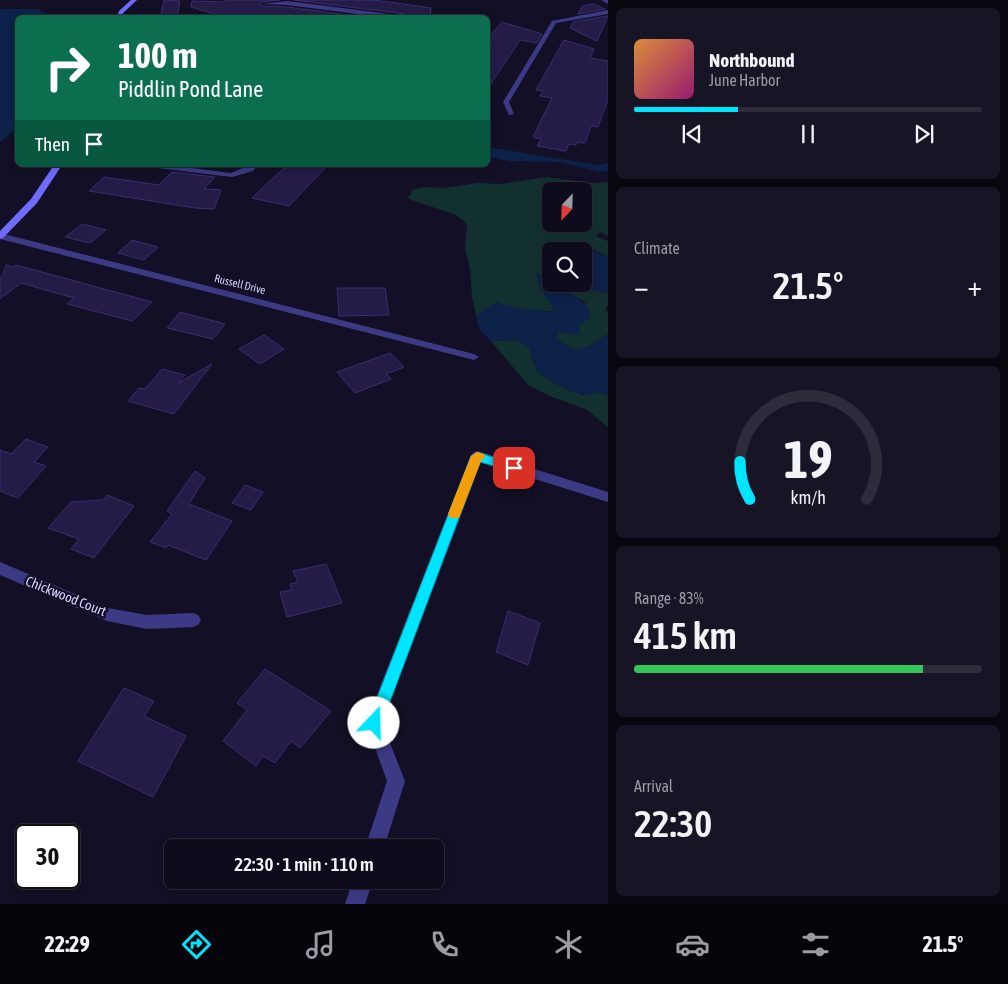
<!DOCTYPE html>
<meta charset="utf-8">
<style>
body{margin:0;font-family:"Asap Condensed",sans-serif;background:#171425;color:#f1f3f6;height:100vh;display:flex;flex-direction:column;font-size:19px;white-space:nowrap}
*{box-sizing:border-box;margin:0}
p{font-size:16px;color:#9b9ba3}
.icon{flex:none;width:28px;height:28px;fill:none;stroke:currentColor;stroke-width:2;stroke-linecap:round;stroke-linejoin:round}
.map{position:relative;flex:1;overflow:hidden}
.sheet{display:flex;flex-direction:column;gap:8px;padding:8px;background:#08060f;width:400px}
.sheet>*{flex:none}
.hud{position:absolute;left:15px;top:15px;width:475px;height:152px;border-radius:8px;box-shadow:0 2px 8px #0003,0 0 0 1px #2e2b3b;background:#0b6e4f;color:#fff;overflow:hidden}
.needle{width:32px;rotate:203deg}
.controls{position:absolute;left:542px;top:182px;display:grid;gap:10px}
.controls a{display:grid;place-items:center;width:50px;height:50px;border-radius:8px;background:#0e0b1c;box-shadow:0 2px 8px #0003,0 0 0 1px #2e2b3b;font-size:25px}
.speed{position:absolute;left:15px;top:824px;display:flex;gap:10px;font-size:25px;font-weight:700;text-align:center}
.speed>*{display:grid;place-content:center;width:65px;height:65px;border-radius:50%;background:#0e0b1c;box-shadow:0 2px 8px #0003,0 0 0 1px #2e2b3b;line-height:1}
.speed .limit{border:2px solid #111;border-radius:8px;background:#fff;color:#111}
.pin{position:absolute;display:grid;place-items:center;width:42px;height:42px;color:#fff;margin:-21px;border-radius:10px;box-shadow:0 2px 8px #0006}
.me{position:absolute;width:55px;margin:-28px;rotate:21deg;stroke-linejoin:round;filter:drop-shadow(0 0 4px #0008)}
.turn{display:flex;align-items:center;gap:18px;height:105px;padding:0 20px;font-size:22px}
.turn .icon{width:65px;height:65px;stroke-width:2.5}
.turn b{display:block;font-size:35px;line-height:42px}
.then{display:flex;align-items:center;height:48px;padding:0 20px;background:#0003;gap:10px;font-size:19px}
.big{font-size:38px;font-weight:600;line-height:1.1}
.sheet .tile{flex:1;display:flex;flex-direction:column;justify-content:center;gap:8px;min-width:0;padding:0 18px;border-radius:8px;background:#171425}
.sheet .dial{align-items:center;gap:0}
.dial svg{height:130px;overflow:visible;fill:none;stroke:#2e2b3b;stroke-width:7;stroke-linecap:round;text-anchor:middle}
.dial text{fill:#f1f3f6;stroke:none}
.song{display:flex;align-items:center;gap:15px}
.cover{width:60px;height:60px;border-radius:8px;background:linear-gradient(135deg,hsl(30 70% 55%),hsl(320 70% 35%))}
.played{height:5px;border-radius:2px;background:linear-gradient(90deg,#00e5ff 30%,#2e2b3b 30%)}
.keys{display:flex;justify-content:space-around;direction:ltr}
.heat{display:flex;justify-content:space-between;align-items:center;font-size:28px;direction:ltr}
.charge{height:8px;border-radius:4px;background:linear-gradient(90deg,#34c759 83%,#2e2b3b 0)}
.trip{position:absolute;left:164px;top:839px;width:280px;height:50px;border-radius:8px;background:#0e0b1c;box-shadow:0 2px 8px #0003,0 0 0 1px #2e2b3b;font-weight:600;line-height:50px;text-align:center}
.tab-bar{display:flex;height:80px;justify-content:space-around;align-items:center;background:#06040b;color:#9b9ba3}
.tab-bar .icon{width:35px;height:35px}
.tab-bar .active{color:#00e5ff}
.tab-bar b{font-size:22px;color:#f1f3f6}
main{display:flex;flex:1;min-height:0}
.map>svg:first-child{display:block}
.green{fill:#12302f;fill-rule:evenodd}
.water{fill:#0c2248}
.building{fill:#241b47;stroke:#3b2d73}
.lines{fill:none;stroke-linecap:round;stroke-linejoin:round}
.street{fill:#3d3a85;fill-rule:evenodd}
.secondary{fill:#6f6bff;fill-rule:evenodd}
.route{fill:#00e5ff;stroke:#0095a6}
.slow{fill:#f59e0b}
.labels{text-anchor:middle;stroke-width:5;stroke-linejoin:round;paint-order:stroke}
.far-street-label{font-size:11px;fill:#d9d4ff;stroke:#130f26}
.street-label{font-size:14px;fill:#d9d4ff;stroke:#130f26}
</style>
<main>
<div class="map">
<svg width="608" height="904" viewBox="0 0 608 904">
<rect width="100%" height="100%" fill="#130f26"/>
<!-- green -->
<path class="green" d="M547,177l46,6 15,-1v54l-7,-4 -5,4 12,5v16c-16,-10 -33,-17 -51,-10l2,4h-8v32l-14,-10 8,23 6,6 4,10c-16,-2 -45,-2 -58,-10l-21,14 -4,-19 -2,-28 -5,-21 2,-22 -2,-4 -11,-8 -40,-13 -6,-3 5,-9 13,-2 17,1 35,-5 21,1zM551,191h33v33h-33z
M553,284h21l1,2 33,7v12l-3,4 3,3v22c-21,14 -31,24 -52,3l2,-5 20,-8 7,-22z
M516,340l14,8 4,16 48,31 18,-3 8,4v31l-21,-17 -37,-14 -22,-11 -37,-44z"/>
<!-- water -->
<path class="water" d="M0,9h38l12,8 -32,1 -1,110 -17,14z
M488,147l110,18 10,-2v8l-8,1 -41,-10 -50,-1 -21,-4z
M565,244h15l28,13v36l-33,-7 -1,-2h10v-33h-25l-2,-5z
M536,272c18,18 43,17 55,42l-3,6 -10,4 3,11 -23,-3 -2,5c21,21 31,11 52,-3v62c-13,-7 -15,1 -27,-2 -15,-2 -31,-14 -44,-22l-7,-24 -14,-8 -25,1 -12,-12 -3,-13 21,-14c12,7 43,8 58,10l-16,-27z"/>
<!-- building -->
<path class="building" d="M164,0l16,1 -3,17h-17z
M225,0h55l-18,2 -2,2 2,2 25,1 83,11h-142l-37,-11 1,-6 32,1z
M294,0h76l20,2 41,6 -1,10h-21l-4,-4z
M594,4l11,5 -27,5 4,-8z
M608,16l-11,25 -27,-13 3,-6z
M502,22l40,12 -5,9 -17,-3 -32,48v-43l6,-8 -4,-1z
M564,40l30,9 -4,9 18,3v38l-10,28 -7,-1 -6,17 -8,-1 -1,3 -7,-1 -3,7 -29,-5 4,-7 -8,-2 19,-39 -12,-2 3,-5 -7,-1z
M287,165h22l16,3 -36,38 -37,-8z
M172,172l43,5 -11,12 17,1 -7,19 -19,-1 -106,-17 15,-14 55,8z
M82,224l24,6 -16,13 -25,-6z
M132,240l26,7 -14,13 -26,-7z
M6,265l8,2 2,-2 136,37 -20,19 -65,-17 7,-6 -53,-15 -21,16v-21l3,-3z
M337,288h48l4,27 -50,1z
M180,312l45,12 -12,15 -46,-11z
M264,335l20,14 -24,15 -21,-15z
M390,353l14,14 -18,7 5,5 -36,14 -18,-21z
M212,364l-38,50 -46,-13 11,-13 6,1 17,-20 23,6 -7,8z
M26,439l22,8 -14,15 12,4 -28,32 -18,-7v-41l11,4z
M195,471l10,7 -16,26 43,17 -26,39 -38,-15 -2,3 -16,-6 22,-28 -5,-3z
M245,485l18,7 -12,18 -19,-7z
M107,495l27,11 -40,52 -23,-9 8,-10 -31,-11 23,-26 32,-2z
M326,564l16,39 -55,14 -7,-25 12,-2 -2,-6 8,-2 -5,-11z
M508,611l32,12 -12,42 -32,-13z
M265,669l66,42 -31,37 -9,-7 -16,22 -12,-7 -7,10 -33,-25 24,-31 -10,-7z
M124,688l30,13 -10,15 42,20 -33,61 -75,-36z"/>
<g class="lines">
<!-- street -->
<path class="street" d="M601,0h7v4z
M287,1l118,15 2,2h-18l-102,-13 -25,-1z
M608,10v4l-52,9 -47,79 5,12 -5,1 -6,-13 49,-81z
M145,165h23l63,8 19,-8h8l-5,6 -21,6 -83,-10z
M0,233l474,121 5,3 -5,3 -474,-121z
M477,451l131,41v10l-127,-40 -99,261 23,58 -21,67h-19l22,-67 -21,-58 105,-267 2,-3z
M0,562l108,46 39,7 46,-2 5,2 3,5 -3,5 -5,2 -46,2 -40,-8 -107,-46z
M353,880h20l-8,24h-20z"/>
<!-- secondary -->
<path class="secondary" d="M131,0h6l-14,13 -1,5h-6l3,-7z
M54,165h8l-25,38 -34,35 -3,1v-8l31,-32z"/>
</g>
<!-- route -->
<path class="route" d="M477,452l41,13 2,3 -6,4 -34,-10 -98,261 -2,5 -6,3 -5,-3 -2,-5 104,-267z"/>
<!-- slow -->
<path class="slow" d="M477,452l7,2 1,3 -4,4 -22,57h-9l-2,-4 23,-58z"/>
<g class="labels">
<!-- far-street labels -->
<g class="far-street-label">
<text transform="translate(240 284) rotate(14)" y="4">Russell Drive</text>
</g>
<!-- street labels -->
<g class="street-label">
<text transform="translate(66 596) rotate(22)" y="5">Chickwood Court</text>
</g>
</g>
</svg>
<div class="controls">
<a><svg class="needle" viewBox="-14 -14 28 28"><path d="M0-13l5 13h-10z" fill="#e53935"/><path d="M0 13l5-13h-10z" fill="#9b9ba3"/></svg></a>
<a><svg class="icon" aria-label="search" viewBox="0 0 24 24"><circle cx="10" cy="10" r="6"/><path d="M15 15l6 6"/></svg></a>
</div>
<div class="speed"><div class="limit">30</div></div>
<div class="pin" style="left:514px;top:468px;background:#d93025"><svg class="icon" aria-label="arrive" viewBox="0 0 24 24"><path d="M6 21V4h12l-3 4 3 4H6"/></svg></div>
<svg class="me" style="left:374px;top:723px" viewBox="-20 -20 40 40"><circle r="19" fill="#fff"/><path d="M0-13L10 11 0 6-10 11z" fill="#00e5ff"/></svg>
<div class="trip">22:30 · 1 min · 110 m</div>
<div class="hud">
<div class="turn"><svg class="icon" aria-label="right" viewBox="0 0 24 24"><path d="M7 20v-9h11M14 6l5 5-5 5"/></svg><div><b>100 m</b>Piddlin Pond Lane</div></div>
<div class="then">Then<svg class="icon" aria-label="arrive" viewBox="0 0 24 24"><path d="M6 21V4h12l-3 4 3 4H6"/></svg></div>
</div>
</div>
<section class="sheet">
<div class="tile">
<div class="song"><i class="cover"></i><div><b>Northbound</b><p>June Harbor</p></div></div>
<div class="played"></div>
<div class="keys"><svg class="icon" aria-label="previous" viewBox="0 0 24 24"><path d="M18 5L8 12l10 7zM5 5v14"/></svg><svg class="icon" aria-label="pause" viewBox="0 0 24 24"><path d="M8 5v14M16 5v14"/></svg><svg class="icon" aria-label="next" viewBox="0 0 24 24"><path d="M6 5l10 7-10 7zM19 5v14"/></svg></div>
</div>
<div class="tile"><p>Climate</p>
<div class="heat"><a>−</a><b class="big">21.5°</b><a>+</a></div>
</div>
<div class="tile dial"><svg viewBox="0 0 100 80">
<path d="M14 69A42 42 0 1 1 86 69"/>
<path d="M14 69A42 42 0 0 1 8 46" stroke="#00e5ff"/>
<text x="50" y="56" font-size="32" font-weight="700">19</text>
<text x="50" y="72" font-size="11">km/h</text>
</svg></div>
<div class="tile"><p>Range · 83%</p><b class="big">415 km</b><div class="charge"></div></div>
<div class="tile"><p>Arrival</p><b class="big">22:30</b></div>
</section>
</main>
<nav class="tab-bar">
<b>22:29</b>
<svg class="icon active" aria-label="directions" viewBox="0 0 24 24"><path d="M12 3l9 9-9 9-9-9zM9 14v-3h6M13 9l2 2-2 2"/></svg>
<svg class="icon" aria-label="music" viewBox="0 0 24 24"><path d="M9 18V5l10-2v13"/><circle cx="6" cy="18" r="3"/><circle cx="16" cy="16" r="3"/></svg>
<svg class="icon" aria-label="phone" viewBox="0 0 24 24"><path d="M5 4h4l2 5-3 2q2 4 5 5l2-3 5 2v4C11 20 4 13 5 4z"/></svg>
<svg class="icon" aria-label="climate" viewBox="0 0 24 24"><path d="M12 3v18M4 7l16 10M4 17L20 7"/></svg>
<svg class="icon" aria-label="car" viewBox="0 0 24 24"><path d="M5 17H2v-5l4-1 3-4h7l3 4 3 1v5h-3M9 17h6M6 11h13"/><circle cx="7" cy="17" r="2"/><circle cx="17" cy="17" r="2"/></svg>
<svg class="icon" aria-label="filters" viewBox="0 0 24 24"><path d="M4 7h16M4 17h16"/><circle cx="9" cy="7" r="2"/><circle cx="15" cy="17" r="2"/></svg>
<b>21.5°</b>
</nav>
